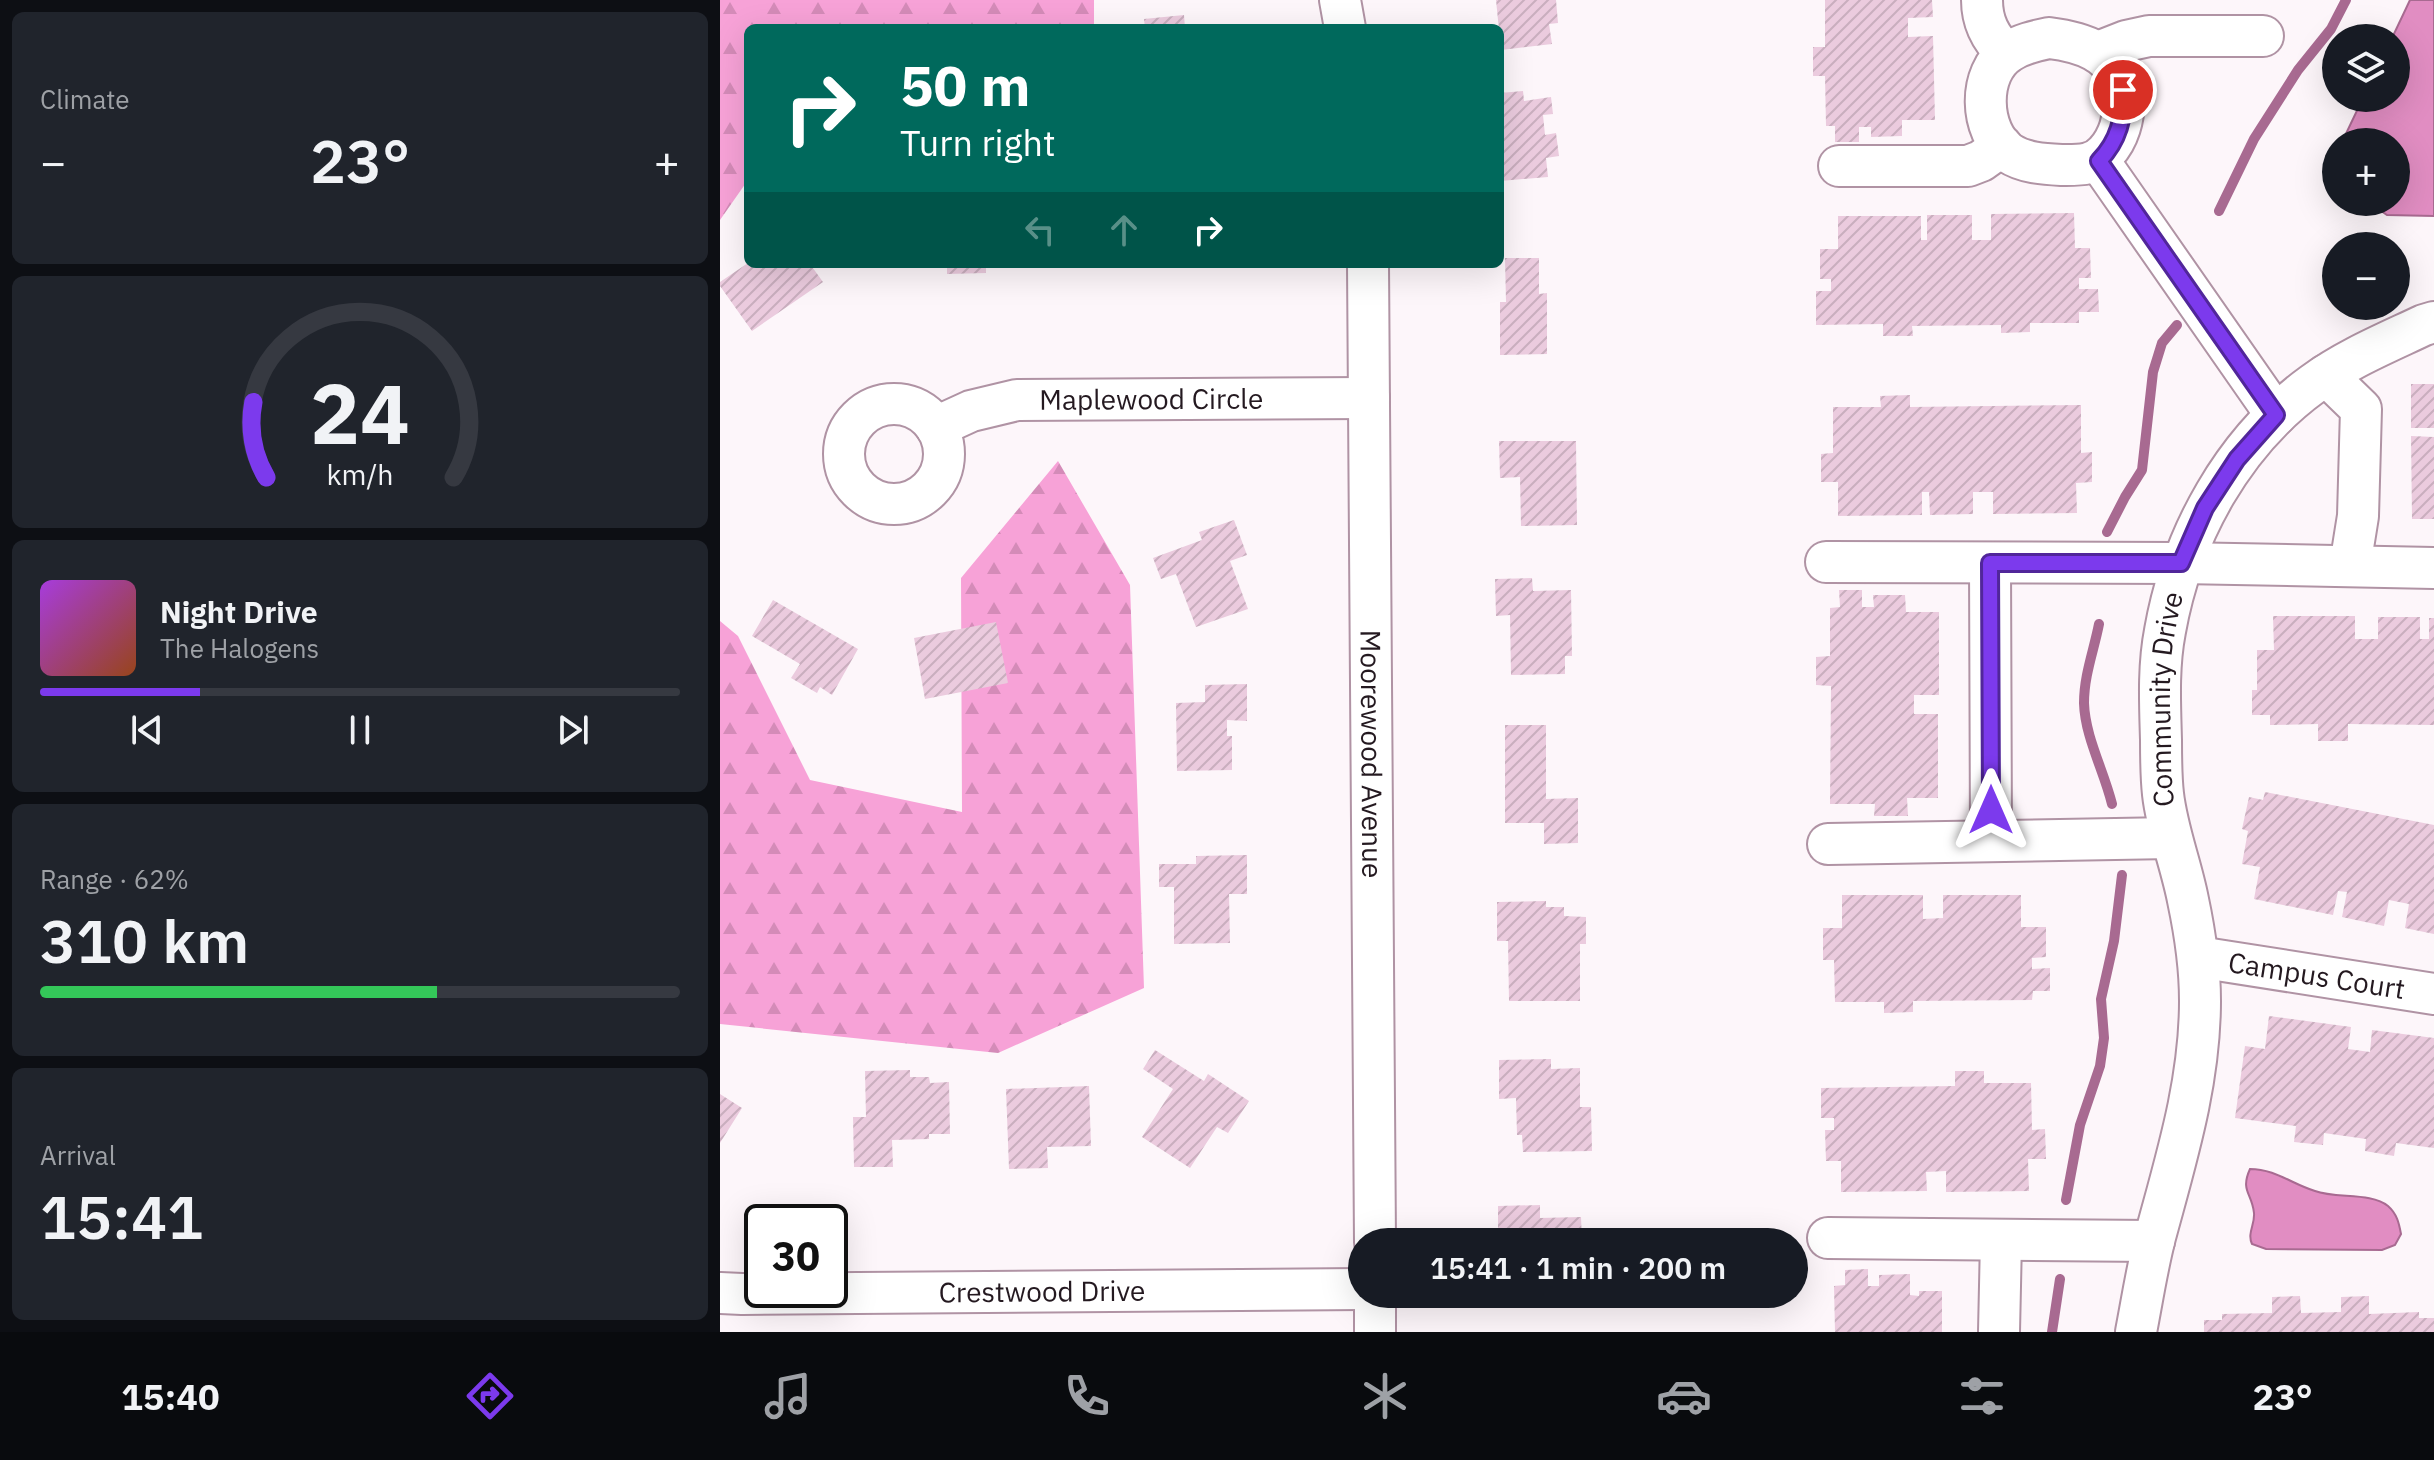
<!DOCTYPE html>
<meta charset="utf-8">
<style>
body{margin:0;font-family:"IBM Plex Sans",sans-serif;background:#20242c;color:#f1f3f6;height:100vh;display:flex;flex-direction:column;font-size:30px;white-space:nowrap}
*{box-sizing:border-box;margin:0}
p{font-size:26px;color:#9ea1a6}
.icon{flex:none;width:44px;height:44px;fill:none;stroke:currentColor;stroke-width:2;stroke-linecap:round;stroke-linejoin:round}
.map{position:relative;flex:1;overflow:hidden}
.panel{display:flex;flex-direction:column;gap:12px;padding:12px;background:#0d0f14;width:720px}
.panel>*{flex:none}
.banner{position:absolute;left:24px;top:24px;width:760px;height:244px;border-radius:12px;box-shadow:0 8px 32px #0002;background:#00695c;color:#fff;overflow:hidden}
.tools{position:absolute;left:1602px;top:24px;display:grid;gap:16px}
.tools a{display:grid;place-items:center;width:88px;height:88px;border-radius:50%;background:#171b24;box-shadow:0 8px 32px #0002;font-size:40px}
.speed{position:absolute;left:24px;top:1204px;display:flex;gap:16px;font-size:40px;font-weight:700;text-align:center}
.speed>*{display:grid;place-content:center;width:104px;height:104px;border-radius:50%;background:#171b24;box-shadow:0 8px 32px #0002;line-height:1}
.speed .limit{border:4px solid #111;border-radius:12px;background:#fff;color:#111}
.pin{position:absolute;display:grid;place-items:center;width:68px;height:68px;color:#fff;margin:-34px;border:4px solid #fff;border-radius:50%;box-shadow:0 2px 8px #0007}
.me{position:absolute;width:88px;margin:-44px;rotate:0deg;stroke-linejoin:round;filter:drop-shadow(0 0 6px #0008)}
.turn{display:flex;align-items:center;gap:28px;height:168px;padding:0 24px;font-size:36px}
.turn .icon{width:104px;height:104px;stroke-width:2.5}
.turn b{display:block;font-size:56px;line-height:68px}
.lanes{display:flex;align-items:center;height:76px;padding:0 24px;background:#0003;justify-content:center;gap:40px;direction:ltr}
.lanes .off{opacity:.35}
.big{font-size:60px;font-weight:600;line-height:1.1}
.panel .tile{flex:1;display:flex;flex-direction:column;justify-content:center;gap:12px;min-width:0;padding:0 28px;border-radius:12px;background:#20242c}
.panel .dial{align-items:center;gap:0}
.dial svg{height:208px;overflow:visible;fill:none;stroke:#363941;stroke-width:7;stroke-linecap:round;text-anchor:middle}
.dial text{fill:#f1f3f6;stroke:none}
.song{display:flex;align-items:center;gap:24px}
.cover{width:96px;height:96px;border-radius:12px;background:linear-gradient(135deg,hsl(280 70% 55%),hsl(20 70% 35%))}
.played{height:8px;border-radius:4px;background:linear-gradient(90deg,#7c3aed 25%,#363941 25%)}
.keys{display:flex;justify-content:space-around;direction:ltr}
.heat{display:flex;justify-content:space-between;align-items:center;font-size:44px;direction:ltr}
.charge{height:12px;border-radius:6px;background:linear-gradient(90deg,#34c759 62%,#363941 0)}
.trip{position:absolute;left:628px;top:1228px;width:460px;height:80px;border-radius:40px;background:#171b24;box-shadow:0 8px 32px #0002;font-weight:600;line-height:80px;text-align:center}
.tabs{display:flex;height:128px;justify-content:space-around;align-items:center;background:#090b0e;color:#9ea1a6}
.tabs .icon{width:56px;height:56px}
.tabs .active{color:#7c3aed}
.tabs b{font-size:36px;color:#f1f3f6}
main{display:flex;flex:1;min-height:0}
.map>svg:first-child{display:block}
.forest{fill:url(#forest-firs)}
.water{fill:#e18dc2;stroke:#a86a91;stroke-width:2}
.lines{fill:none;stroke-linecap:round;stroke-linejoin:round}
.stream{stroke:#a86a91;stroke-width:10}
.building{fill:url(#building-hatch)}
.street-casing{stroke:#b093a4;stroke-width:44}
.street{stroke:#fff;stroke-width:40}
.route-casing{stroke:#51269a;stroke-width:20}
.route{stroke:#7c3aed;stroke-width:14}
.labels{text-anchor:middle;stroke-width:8;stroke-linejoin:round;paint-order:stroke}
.street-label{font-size:28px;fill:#241920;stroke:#fff}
</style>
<main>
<section class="panel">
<div class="tile"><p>Climate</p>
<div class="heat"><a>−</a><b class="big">23°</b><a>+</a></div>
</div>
<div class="tile dial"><svg viewBox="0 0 100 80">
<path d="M14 69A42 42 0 1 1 86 69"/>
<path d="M14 69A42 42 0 0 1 9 40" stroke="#7c3aed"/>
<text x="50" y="56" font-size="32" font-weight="700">24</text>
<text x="50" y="72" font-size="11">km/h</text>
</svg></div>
<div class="tile">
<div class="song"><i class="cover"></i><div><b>Night Drive</b><p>The Halogens</p></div></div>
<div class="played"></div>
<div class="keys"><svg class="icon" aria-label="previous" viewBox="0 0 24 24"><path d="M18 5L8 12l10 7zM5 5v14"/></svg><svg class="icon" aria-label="pause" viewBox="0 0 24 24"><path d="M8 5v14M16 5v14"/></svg><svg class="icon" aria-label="next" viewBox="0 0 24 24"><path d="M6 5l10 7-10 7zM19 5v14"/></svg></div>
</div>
<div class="tile"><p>Range · 62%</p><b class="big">310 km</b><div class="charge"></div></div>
<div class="tile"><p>Arrival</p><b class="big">15:41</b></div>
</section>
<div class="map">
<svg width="1714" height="1332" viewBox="0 0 1714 1332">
<defs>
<pattern id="forest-firs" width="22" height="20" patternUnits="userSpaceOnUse" patternTransform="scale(2)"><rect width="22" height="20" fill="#f7a2d7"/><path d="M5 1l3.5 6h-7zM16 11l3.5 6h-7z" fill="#d48bb8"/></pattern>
<pattern id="building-hatch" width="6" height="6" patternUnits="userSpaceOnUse" patternTransform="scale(2)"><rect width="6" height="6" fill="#ebcbde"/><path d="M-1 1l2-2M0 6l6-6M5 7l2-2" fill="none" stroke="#c9aebe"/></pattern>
</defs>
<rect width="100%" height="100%" fill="#fdf6fa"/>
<!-- forest -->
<path class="forest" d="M0,0h374v28h-346v152l-28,40z
M338,461l72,124 14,403 -146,65 -278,-29v-403l18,15 72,144 152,32 -1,-234z"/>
<!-- water -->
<path class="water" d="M1690,0h24v216l-47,-1 -19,-13h28v-60h-54l21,-44h33v-60h-4z
M1530,1169c25,0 42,15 65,22 21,8 56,1 73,15 9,8 11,17 13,28l-6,11 -13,5 -116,-1 -14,-5c-5,-11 3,-19 2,-31 -2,-20 -14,-22 -4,-44z"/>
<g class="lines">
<!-- stream -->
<path class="stream" d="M1499,211l35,-72 44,-69 33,-41 15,-29
M1387,532l18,-35 17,-27 11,-98 9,-29 15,-18
M1379,624c-5,26 -15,51 -15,79 1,34 20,68 28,101
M1346,1200l14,-75 20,-59 4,-28 -3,-39 13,-58 8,-66
M1332,1332l8,-53"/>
</g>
<!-- building -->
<path class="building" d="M776,0h60l2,23 -9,1 3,20 -51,6z
M1105,0h107l1,17 -25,1v19l25,-1 2,84h-33v16l-31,1v-10h-12v15h-24v-16h-9l-1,-50h-12v-29h12z
M464,15l1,13h-40l-1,-9z
M803,91l1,10 27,-4 2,17 -10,1 2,20 11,-2 3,23 -13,2 2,19 -48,4v-88z
M1354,213l1,35h15l1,30h-12v11h19l1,23h-20v11h-49v9l-29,1v-8l-89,1 1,10h-30v-12l-67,1v-34h15v-12h-11v-30h18v-33h83v24h6v-25h45v25h19v-26z
M785,258h34v36l8,-1v61l-47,1v-53h6z
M28,263l62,1 13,18 -71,49 -32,-45v-4z
M227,264h39v9l-39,1z
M1691,384h23v44h-23z
M1190,395v12l171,-2v48l11,-1v30l-16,1 1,30 -84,1v-22h-20v22l-43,1 -1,-23h-7v23l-84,1v-34h-17v-28l12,-1v-46h48l-1,-11z
M1691,436l23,1v82h-22z
M779,441h77l1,84 -56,1 -1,-49 -20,1z
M514,520l13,35 -17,6 18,48 -52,18 -20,-53 -15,5 -8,-21 49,-18 -3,-8z
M812,578l1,13 38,-1 1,66h-7v18l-54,1 -1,-60 -14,1 -1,-37z
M1119,590h23v17h12l-1,-12h32l1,17h33v83h-25v19h24v84h-31l1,18h-34l1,-12h-45l1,-118 -15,-1v-28l14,-1v-48l10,-1z
M53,600l85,49 -26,46 -12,-8 -3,6 -26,-15 9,-14 -48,-28z
M1553,616h82v23h23v-22h42v22h9v-21h5v107l-86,-1v17h-30v-17l-48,1v-10h-18v-25h5v-40h17z
M276,622l12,61 -83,16 -11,-61z
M527,684v37l-20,-1v16h5v34l-55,1 -1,-68 29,-1v-17z
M785,725h41v74l32,-1v45l-34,1v-21h-39z
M1545,792l169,33v109l-29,-6 4,-24 -20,-4 -5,26 -42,-9 5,-25 -9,-1 -5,24 -79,-16 6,-32 -18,-3 6,-33 -6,-2 7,-32 14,3z
M527,855v39h-18l1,49 -56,1v-57h-15v-23h37v-8z
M1122,895h81v24l20,-1v-23h78v32h25v30l-14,1v11l18,-1v23h-17l-1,9 -119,1v11l-29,1v-11h-49l-1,-42h-11v-32h19z
M826,901v6h18v9l22,1v27h-6v57h-71l-1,-60h-11v-39z
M1549,1016l82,11 -3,22 22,3 2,-22 62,8v110l-38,-5 -2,13 -29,-5 1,-12 -42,-6 -1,12 -29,-3 2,-16 -61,-8 10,-72 20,3z
M435,1050l49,31 4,-7 41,27 -21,32 -11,-6 -27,41 -48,-31 31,-48 -30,-20z
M831,1059v10l29,-1v39h11l1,44 -69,1 -1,-17h-5l-1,-37 -17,1v-39z
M190,1070v7h19l1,6 19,-1 1,52h-21v5l-37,1 1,27h-39l-1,-50h13l-1,-46z
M1235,1071h29v12h47l1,47 13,-1 1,30h-18l1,32 -83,1v-21l-20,1 1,19 -86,1v-31h-15l-1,-31h9v-12h-13v-30l134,-2z
M369,1086l2,60 -44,1 1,21 -39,1 -3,-80z
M0,1094l22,14 -22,35z
M820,1205v13l41,-1 1,25h-84v-36z
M1148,1269v17h11v-11l31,-1v21l9,1v-5h23v41h-107l-1,-46 11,-1v-15z
M804,1294h45v10l-45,1z
M1580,1296l1,17 40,-1v-15l28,-1v18l50,-2v6h15v14h-230v-12h18v-6l50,-1v-16z"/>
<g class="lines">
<defs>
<g id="street">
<path d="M620,0l5,28"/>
<path d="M1262,0c0,22 8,38 24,53"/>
<path d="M1329,38c16,2 32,5 46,13 36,19 36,74 11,101 -12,14 -27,13 -44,13 -18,-1 -38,-2 -53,-12 -30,-21 -32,-81 0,-101 12,-8 26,-11 40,-14z"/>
<path d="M1378,52l28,-11 23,-5h114"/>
<path d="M1379,161l177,254"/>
<path d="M1119,166h129l13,-5 21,-15"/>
<path id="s1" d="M648,264l7,978"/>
<path d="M1606,375l35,34 -3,107 -8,50"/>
<circle cx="174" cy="454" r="50"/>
<path id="s2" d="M216,427l35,-16 46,-11 352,-2"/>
<path d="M1106,562l355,1 253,5"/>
<path d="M1270,563l1,278"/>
<path d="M1108,844l343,-6"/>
<path id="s3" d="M1478,957l236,37"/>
<path d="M1108,1238l326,3"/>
<path id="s4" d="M0,1293l22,1 620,-5"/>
<path d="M655,1294v38"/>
<path d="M1279,1332l2,-92"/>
<path id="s5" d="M1416,1332c6,-31 11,-64 19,-95 21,-78 45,-154 45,-236 0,-34 -5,-68 -12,-101 -7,-36 -21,-70 -25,-106 -2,-18 -2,-36 -2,-54 -1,-36 -3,-73 4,-109 17,-96 68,-189 148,-247 34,-25 73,-41 111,-59l10,-3"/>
</g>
</defs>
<!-- street casing -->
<use href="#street" class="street-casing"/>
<!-- street -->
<use href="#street" class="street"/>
</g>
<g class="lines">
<defs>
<path id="route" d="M1271,810l-1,-247h191l24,-55 32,-49 39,-44 -177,-254c20,-21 25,-43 24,-71"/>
</defs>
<!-- route casing -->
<use href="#route" class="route-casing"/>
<!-- route -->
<use href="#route" class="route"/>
</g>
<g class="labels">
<!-- street labels -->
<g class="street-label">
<text dy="10" stroke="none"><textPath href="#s2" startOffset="220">Maplewood Circle</textPath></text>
<text dy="10" stroke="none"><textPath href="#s5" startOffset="644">Community Drive</textPath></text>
<text dy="10" stroke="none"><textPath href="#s1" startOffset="490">Moorewood Avenue</textPath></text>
<text dy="10" stroke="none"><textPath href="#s3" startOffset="120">Campus Court</textPath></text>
<text dy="10" stroke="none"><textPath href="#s4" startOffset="322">Crestwood Drive</textPath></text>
</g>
</g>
</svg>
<div class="tools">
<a><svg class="icon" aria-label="layers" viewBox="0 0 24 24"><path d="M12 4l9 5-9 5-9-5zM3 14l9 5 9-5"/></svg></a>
<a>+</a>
<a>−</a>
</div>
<div class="speed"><div class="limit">30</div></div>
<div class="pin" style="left:1403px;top:90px;background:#d93025"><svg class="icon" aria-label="arrive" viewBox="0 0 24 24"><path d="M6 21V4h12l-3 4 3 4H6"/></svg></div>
<svg class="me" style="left:1271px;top:810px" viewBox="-20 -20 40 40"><path d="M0-17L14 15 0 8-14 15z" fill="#7c3aed" stroke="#fff" stroke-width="4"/></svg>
<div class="trip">15:41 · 1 min · 200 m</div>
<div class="banner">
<div class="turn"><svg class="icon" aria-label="right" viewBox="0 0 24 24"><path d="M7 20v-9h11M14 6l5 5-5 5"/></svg><div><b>50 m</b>Turn right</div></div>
<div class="lanes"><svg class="icon off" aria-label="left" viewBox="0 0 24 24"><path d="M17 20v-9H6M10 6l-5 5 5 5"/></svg><svg class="icon off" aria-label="ahead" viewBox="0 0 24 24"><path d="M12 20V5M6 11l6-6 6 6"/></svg><svg class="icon" aria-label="right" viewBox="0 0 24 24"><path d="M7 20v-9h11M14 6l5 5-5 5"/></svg></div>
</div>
</div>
</main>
<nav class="tabs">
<b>15:40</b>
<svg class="icon active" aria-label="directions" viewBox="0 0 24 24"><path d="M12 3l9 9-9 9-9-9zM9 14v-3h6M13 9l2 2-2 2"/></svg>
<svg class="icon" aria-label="music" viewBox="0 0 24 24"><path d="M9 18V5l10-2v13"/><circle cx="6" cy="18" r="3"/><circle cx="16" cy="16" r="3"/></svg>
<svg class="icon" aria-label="phone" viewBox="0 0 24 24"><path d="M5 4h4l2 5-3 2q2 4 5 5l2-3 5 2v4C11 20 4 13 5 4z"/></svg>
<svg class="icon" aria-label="climate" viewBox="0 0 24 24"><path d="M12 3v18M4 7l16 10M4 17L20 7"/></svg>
<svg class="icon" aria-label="car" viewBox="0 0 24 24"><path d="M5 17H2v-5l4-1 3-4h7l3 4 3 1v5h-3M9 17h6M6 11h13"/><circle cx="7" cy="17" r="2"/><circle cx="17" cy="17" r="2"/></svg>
<svg class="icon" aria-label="filters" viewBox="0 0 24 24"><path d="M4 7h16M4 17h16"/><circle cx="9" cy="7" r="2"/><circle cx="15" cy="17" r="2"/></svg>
<b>23°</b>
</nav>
